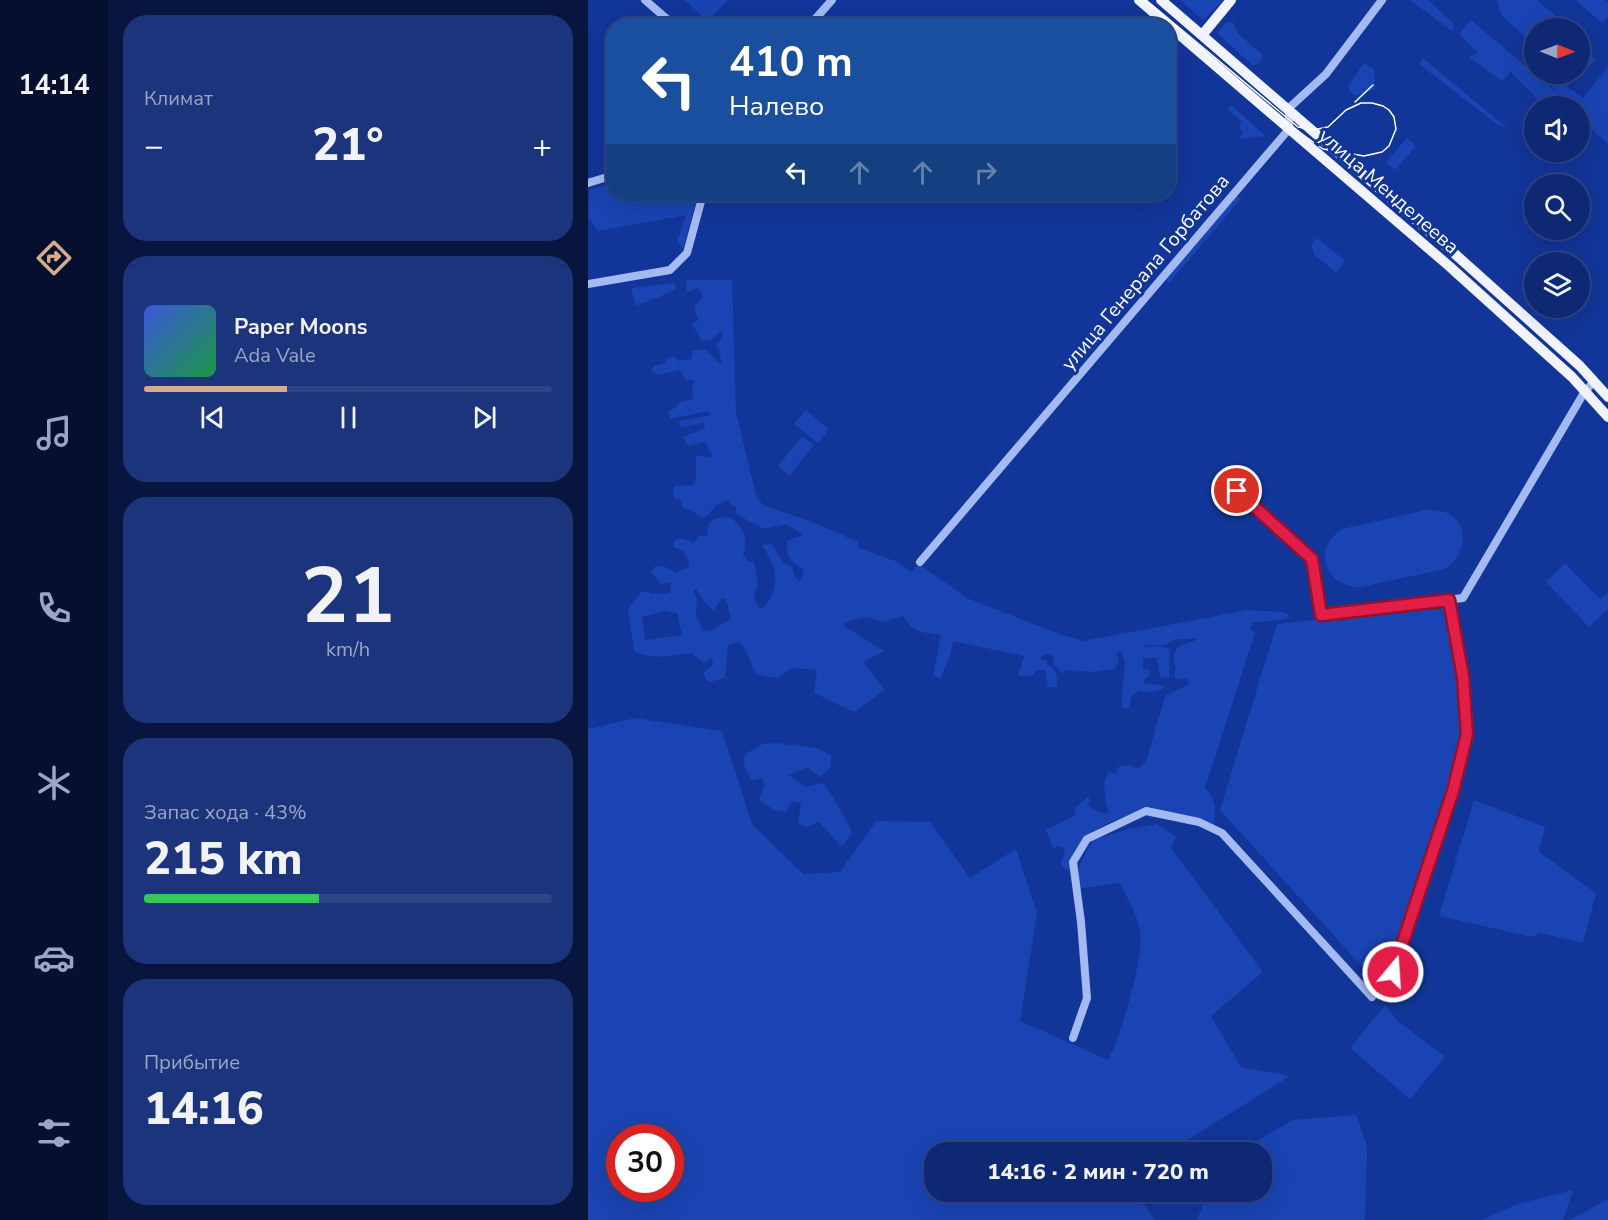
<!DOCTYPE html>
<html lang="ru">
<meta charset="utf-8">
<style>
body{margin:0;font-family:"Nunito Sans",sans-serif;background:#1c347b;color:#f1f3f6;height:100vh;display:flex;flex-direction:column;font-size:22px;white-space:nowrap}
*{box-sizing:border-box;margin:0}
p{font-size:20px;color:#9ba6c4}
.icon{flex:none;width:33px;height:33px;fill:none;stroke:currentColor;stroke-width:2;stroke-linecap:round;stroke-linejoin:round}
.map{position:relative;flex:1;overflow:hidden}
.details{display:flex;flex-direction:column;gap:15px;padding:15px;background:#08163f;width:480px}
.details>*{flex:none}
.hud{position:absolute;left:18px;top:18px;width:570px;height:183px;border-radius:24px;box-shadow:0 6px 24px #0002,0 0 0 2px #2e4485;background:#1a4fa0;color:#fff;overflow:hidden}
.needle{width:39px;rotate:91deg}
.tools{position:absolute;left:936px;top:18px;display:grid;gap:12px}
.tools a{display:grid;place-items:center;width:66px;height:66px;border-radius:50%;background:#0e2873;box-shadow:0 6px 24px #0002,0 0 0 2px #2e4485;font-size:30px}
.speed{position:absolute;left:18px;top:1124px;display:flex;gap:12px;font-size:30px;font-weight:700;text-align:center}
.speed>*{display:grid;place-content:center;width:78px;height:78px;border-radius:50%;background:#0e2873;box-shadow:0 6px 24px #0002,0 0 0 2px #2e4485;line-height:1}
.speed .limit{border:9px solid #d22;background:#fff;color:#111}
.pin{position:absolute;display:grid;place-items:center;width:51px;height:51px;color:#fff;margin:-26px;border:3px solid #fff;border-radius:50%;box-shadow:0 2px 6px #0007}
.me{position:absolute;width:66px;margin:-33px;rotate:18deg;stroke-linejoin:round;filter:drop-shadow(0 0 4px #0008)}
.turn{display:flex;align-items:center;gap:21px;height:126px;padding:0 24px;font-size:27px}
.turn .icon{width:78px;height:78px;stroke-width:2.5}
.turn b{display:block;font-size:42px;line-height:51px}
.lanes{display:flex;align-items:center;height:57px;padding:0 24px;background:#0003;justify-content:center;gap:30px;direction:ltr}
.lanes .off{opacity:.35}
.big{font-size:45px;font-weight:800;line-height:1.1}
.details .widget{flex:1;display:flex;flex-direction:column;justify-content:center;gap:9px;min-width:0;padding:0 21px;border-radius:24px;background:#1c347b}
.details .dial{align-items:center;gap:0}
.dial b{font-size:78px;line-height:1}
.song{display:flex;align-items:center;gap:18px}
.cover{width:72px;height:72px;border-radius:9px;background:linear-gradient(135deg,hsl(230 70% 55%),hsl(140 70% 35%))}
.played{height:6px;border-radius:3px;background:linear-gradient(90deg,#d6ab8b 35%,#2e4485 35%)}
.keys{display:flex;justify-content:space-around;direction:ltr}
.heat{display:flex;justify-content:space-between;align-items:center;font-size:33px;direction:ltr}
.charge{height:9px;border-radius:4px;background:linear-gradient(90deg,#34c759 43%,#2e4485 0)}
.trip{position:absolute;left:336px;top:1142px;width:348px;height:60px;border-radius:24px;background:#0e2873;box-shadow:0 6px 24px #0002,0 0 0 2px #2e4485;font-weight:800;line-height:60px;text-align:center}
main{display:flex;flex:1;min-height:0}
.tabs{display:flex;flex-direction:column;width:108px;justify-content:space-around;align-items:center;background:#06102e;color:#9ba6c4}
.tabs .icon{width:42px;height:42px}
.tabs .current{color:#d6ab8b}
.tabs b{font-size:27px;color:#f1f3f6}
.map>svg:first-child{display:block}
.green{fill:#1a44b3;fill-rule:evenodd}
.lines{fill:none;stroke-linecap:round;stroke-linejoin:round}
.minor{stroke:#a4baf3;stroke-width:8}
.major{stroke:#f1f4ff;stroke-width:10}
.tram{stroke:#fff;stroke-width:1.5}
.route-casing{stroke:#92132f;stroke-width:15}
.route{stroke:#e11d48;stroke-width:10}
.labels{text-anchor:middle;stroke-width:6;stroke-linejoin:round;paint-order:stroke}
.street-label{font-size:20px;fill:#fff;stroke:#123599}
</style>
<main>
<nav class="tabs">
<b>14:14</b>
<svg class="icon current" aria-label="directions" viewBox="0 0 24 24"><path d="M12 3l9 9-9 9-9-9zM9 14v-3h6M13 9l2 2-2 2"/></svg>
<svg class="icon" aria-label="music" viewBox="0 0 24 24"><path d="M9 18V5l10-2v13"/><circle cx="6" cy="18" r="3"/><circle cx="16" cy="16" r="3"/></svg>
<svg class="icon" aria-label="phone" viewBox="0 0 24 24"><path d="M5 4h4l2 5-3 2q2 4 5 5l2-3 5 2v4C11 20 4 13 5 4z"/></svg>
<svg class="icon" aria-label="climate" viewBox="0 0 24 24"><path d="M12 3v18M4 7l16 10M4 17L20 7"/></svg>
<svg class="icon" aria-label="car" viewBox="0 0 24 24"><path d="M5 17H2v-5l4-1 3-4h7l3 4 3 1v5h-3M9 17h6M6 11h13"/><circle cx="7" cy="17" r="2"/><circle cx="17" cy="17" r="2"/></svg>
<svg class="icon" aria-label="filters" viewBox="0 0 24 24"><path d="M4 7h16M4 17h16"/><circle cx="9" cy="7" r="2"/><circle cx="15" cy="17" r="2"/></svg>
</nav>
<section class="details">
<div class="widget"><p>Климат</p>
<div class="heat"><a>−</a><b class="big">21°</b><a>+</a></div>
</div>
<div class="widget">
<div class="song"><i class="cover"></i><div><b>Paper Moons</b><p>Ada Vale</p></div></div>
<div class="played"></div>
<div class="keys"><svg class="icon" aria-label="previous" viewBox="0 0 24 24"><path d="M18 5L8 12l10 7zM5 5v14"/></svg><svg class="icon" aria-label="pause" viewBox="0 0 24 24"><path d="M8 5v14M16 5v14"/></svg><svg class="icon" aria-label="next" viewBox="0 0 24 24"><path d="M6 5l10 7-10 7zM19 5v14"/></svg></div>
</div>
<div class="widget dial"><b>21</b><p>km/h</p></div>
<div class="widget"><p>Запас хода · 43%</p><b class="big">215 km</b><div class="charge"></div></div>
<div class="widget"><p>Прибытие</p><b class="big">14:16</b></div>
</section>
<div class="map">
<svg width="1020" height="1220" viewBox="0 0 1020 1220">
<rect width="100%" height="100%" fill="#123599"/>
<!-- green -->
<path class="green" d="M97,0h43l-21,21z
M592,0h44l-21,20z
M822,0h18l26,24 -2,7z
M909,0h40l33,28h-36v17l-32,-29z
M988,0h29l3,2v15l-6,6z
M883,20l84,71 -3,-6 9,-10 6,5 3,-5 -1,1 -3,-2h14v-37l9,8 -2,5 8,10 -28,27 16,11 25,-31v77l-23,-20 -5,4v-22h-36l-33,-34 -9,9 -33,-24 9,-4 -19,-19z
M639,22l7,1 3,10 25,21c2,6 -3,11 -10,11l-35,-32z
M835,58l85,71 -13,-6 -76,-59z
M776,63l10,6 1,20 -20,7 -6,-6v-5z
M643,105l35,31 -28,3 5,-6 -4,-6 3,-5 -15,-13z
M819,138l9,8 -21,24 -9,-8z
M25,182l1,12h84l-15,54 -6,-7 9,-26 -88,16 -10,-13 1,-27z
M649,196l4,3 -72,84 -4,-4z
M729,238l28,23 -9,12 -21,-18 -4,-10z
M98,280h46l4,132 20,84 7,9 52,18 43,19v6l37,13 16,11 8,-8 48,34 89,35 28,8 163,-31 37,2 6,4 -4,3 -34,4 -2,6 5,4 -50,155c12,12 11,23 9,39l-70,-18 -32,12 -26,14 -18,37 -7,-8 4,-15 -6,-3 -6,2 -7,-18 28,-14 2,-9 12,-10 2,3 -2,4c5,8 12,9 21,9 -4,-14 -8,-29 0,-42l7,3 2,-7 12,-2 8,4 8,-7 19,-66 24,-12 -2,-6 -10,2 -3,-3 2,-11 -2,-1c-2,-23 8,-18 24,-26 -11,0 -24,-2 -32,6h-23v2l17,-1 10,3 -1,29 -9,-1 -3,-19h-14v11l7,1 -1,6 -5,4 -1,3 23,3c-9,7 -16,6 -27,5l-7,5 -4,13 -7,-2 4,-45 -4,-11 -5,1 3,9 -4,8 -18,3 -29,-2 -7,2 -7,-8 -1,-8 -5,-2 -8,3 2,3h5v4c10,6 11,11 10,23h-9l-3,-17h-8l-6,6h-13l6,-20 -71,-15 -3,15 -9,22 -8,-2 8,-41c-19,-3 -28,-2 -38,-19l-20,6 -17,-5 -21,5 -1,4 40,25 -21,11 22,28 -31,22 -40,-19 3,-23 -25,-2 -14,10 -21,-3c-8,-13 -7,-22 -18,-33l-11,3 -3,33 -17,4 -5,-9 10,-8 -1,-7 -8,5 -10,-7 -1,-3c-14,2 -49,8 -59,-3l-6,-38 1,-5 13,-15 5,-1 4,3 20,-1 -1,-10 -9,1 -10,-12c5,-12 18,-3 26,1l5,-4 7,-1v-6l-6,-12 -9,-3 -1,-4 4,-5 14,3 2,3 6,-8h8l2,-13c22,-18 44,10 34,32l5,7 6,-1 4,23 -4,14 4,9 4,1c7,-5 8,-9 11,-17 6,-20 -1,-29 -11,-46l10,-1 11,18 9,5 3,10 5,5 4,-12c-13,-8 -18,-13 -17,-29l16,-6 -17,-11 -22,5 -28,-15v-8l-2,1 -6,-7 -12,6 -8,9 -6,3 -13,-9h-5l-4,-10h-4l-3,-4 1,-9 20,-1 2,-8v-22l13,2 3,-2 -7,-13 -17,4 -5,-9 22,-9 -1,-5 -23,4 -2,-6 33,-6 -4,-4 -38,8 -2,-7 7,-4 5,-6 13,-3 -1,-12 3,-5 -4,-3 -5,2 -6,-11 -22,5 -7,-4 3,-5 12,-3v-4l8,-3 4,5 14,-2v-8l13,-2 17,17 -2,-11 -4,-10 7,-9 -2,-5 -10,9 -10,1 -2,-6 -7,-10 6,-5 -4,-14 9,-8 -4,-10 -12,4zM108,589l10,15 8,6 8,-12 4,2 5,19 -21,12 -7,-1 -7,-14 1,-18 -4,-7zM77,611l12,2 5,22 -37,5 -3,-23z
M86,283l2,2 -1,5 -39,16 -5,-18z
M218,410l23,19 -11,14 -24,-19z
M214,436l12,9 -25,31 -11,-10z
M838,510c8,0 16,0 23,4 23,14 15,43 -4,55l-84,18c-36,0 -50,-38 -19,-58z
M977,563l35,36 8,-7v17l-19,18 -43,-45z
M859,605l13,72 5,57 -15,56 -61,187 -13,5 -156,-172 57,-186z
M48,718l86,13 30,93 51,50 37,-2 36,-51 54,1 40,56 46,-29 21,64 -17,108 88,39c13,-24 39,-109 31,-135 -4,-14 -13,-29 -19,-42l-43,6 2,-23 14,-26 35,-11 29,-5 19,13 -5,11 92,124 -52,44 30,51 49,9 -109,68 -6,8h-241v39h209l-5,6 17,23h-567v-491zM32,1137h50v51h-50z
M188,743l42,5 13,8v12l-11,9 -13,-10 -19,8 18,12 18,-4 23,38 5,12 -10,14 -23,-25 -12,5 -9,-3 3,-21 -9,-2 -6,11 -12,-2 -15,-10 5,-15 -2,-7 -10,2 -8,-14 1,-12 18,-10z
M886,800l71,27 -6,25 57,41 -13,50 -43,-10 -9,4 -92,-21z
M797,1005l13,16 47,36 -35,42 -60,-51z
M768,1115l11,31 -2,74h-168l11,-29h54v-39h-24l55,-32z
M985,1190l-10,30h-81l35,-16z
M1020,1199v21h-38z"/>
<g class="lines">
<!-- minor -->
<path class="minor" d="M57,0l30,26
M221,26l23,-26
M0,183l26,-8
M0,284l82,-14 17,-17 16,-59
M649,491l75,68 9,56 142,-17 122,-207 9,-9
M332,562l369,-433v-21l37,-34 56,-74
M485,1038l14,-40 -6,-76 -8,-60 14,-23 59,-28 53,11 23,11 150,164 21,-25 60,-181 14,-57 -4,-57 -14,-77"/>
<!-- major -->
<path class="major" d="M551,0l310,266 123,111 36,40
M573,0l285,246 134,120 28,31
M615,34l28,-34"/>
<!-- tram -->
<path class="tram" d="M556,0l144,124 35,25 41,7 18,-4 7,-6 7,-17 -2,-12 -5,-7 -6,-4 -11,-3h-11l-15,7 -18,17 -15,3 -15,-3 -152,-127
M767,102l18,-17"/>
</g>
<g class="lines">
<defs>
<path id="route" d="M649,491l75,68 9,56 128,-15 14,77 4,57 -14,57 -60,181"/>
</defs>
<!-- route casing -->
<use href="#route" class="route-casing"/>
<!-- route -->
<use href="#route" class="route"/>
</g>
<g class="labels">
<!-- street labels -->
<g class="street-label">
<text transform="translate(801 191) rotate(41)" y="7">улица Менделеева</text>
<text transform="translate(557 272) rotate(-50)" y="7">улица Генерала Горбатова</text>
</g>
</g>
</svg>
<div class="tools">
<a><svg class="needle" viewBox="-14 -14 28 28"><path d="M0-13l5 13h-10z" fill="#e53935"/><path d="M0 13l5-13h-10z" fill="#9ba6c4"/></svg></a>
<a><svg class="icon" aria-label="sound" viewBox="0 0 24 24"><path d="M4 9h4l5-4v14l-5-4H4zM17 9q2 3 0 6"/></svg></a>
<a><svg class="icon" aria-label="search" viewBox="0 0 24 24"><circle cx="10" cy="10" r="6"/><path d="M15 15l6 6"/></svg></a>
<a><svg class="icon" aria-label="layers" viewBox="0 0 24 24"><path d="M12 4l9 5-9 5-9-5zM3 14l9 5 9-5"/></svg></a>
</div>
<div class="speed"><div class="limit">30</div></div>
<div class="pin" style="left:649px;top:491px;background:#d93025"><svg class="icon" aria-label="arrive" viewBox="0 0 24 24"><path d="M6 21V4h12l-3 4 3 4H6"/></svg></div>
<svg class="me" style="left:805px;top:972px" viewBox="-20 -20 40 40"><circle r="17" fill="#e11d48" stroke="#fff" stroke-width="3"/><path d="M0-11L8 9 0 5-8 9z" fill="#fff"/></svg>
<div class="trip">14:16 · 2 мин · 720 m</div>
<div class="hud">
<div class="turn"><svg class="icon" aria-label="left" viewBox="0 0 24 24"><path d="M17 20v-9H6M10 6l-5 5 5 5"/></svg><div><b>410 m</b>Налево</div></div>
<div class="lanes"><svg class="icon" aria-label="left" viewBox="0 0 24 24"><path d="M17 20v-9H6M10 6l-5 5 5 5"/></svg><svg class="icon off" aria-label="ahead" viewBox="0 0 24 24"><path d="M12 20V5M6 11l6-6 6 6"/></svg><svg class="icon off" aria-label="ahead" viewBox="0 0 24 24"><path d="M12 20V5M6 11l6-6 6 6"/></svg><svg class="icon off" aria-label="right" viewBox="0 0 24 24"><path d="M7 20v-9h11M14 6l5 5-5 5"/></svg></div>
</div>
</div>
</main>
